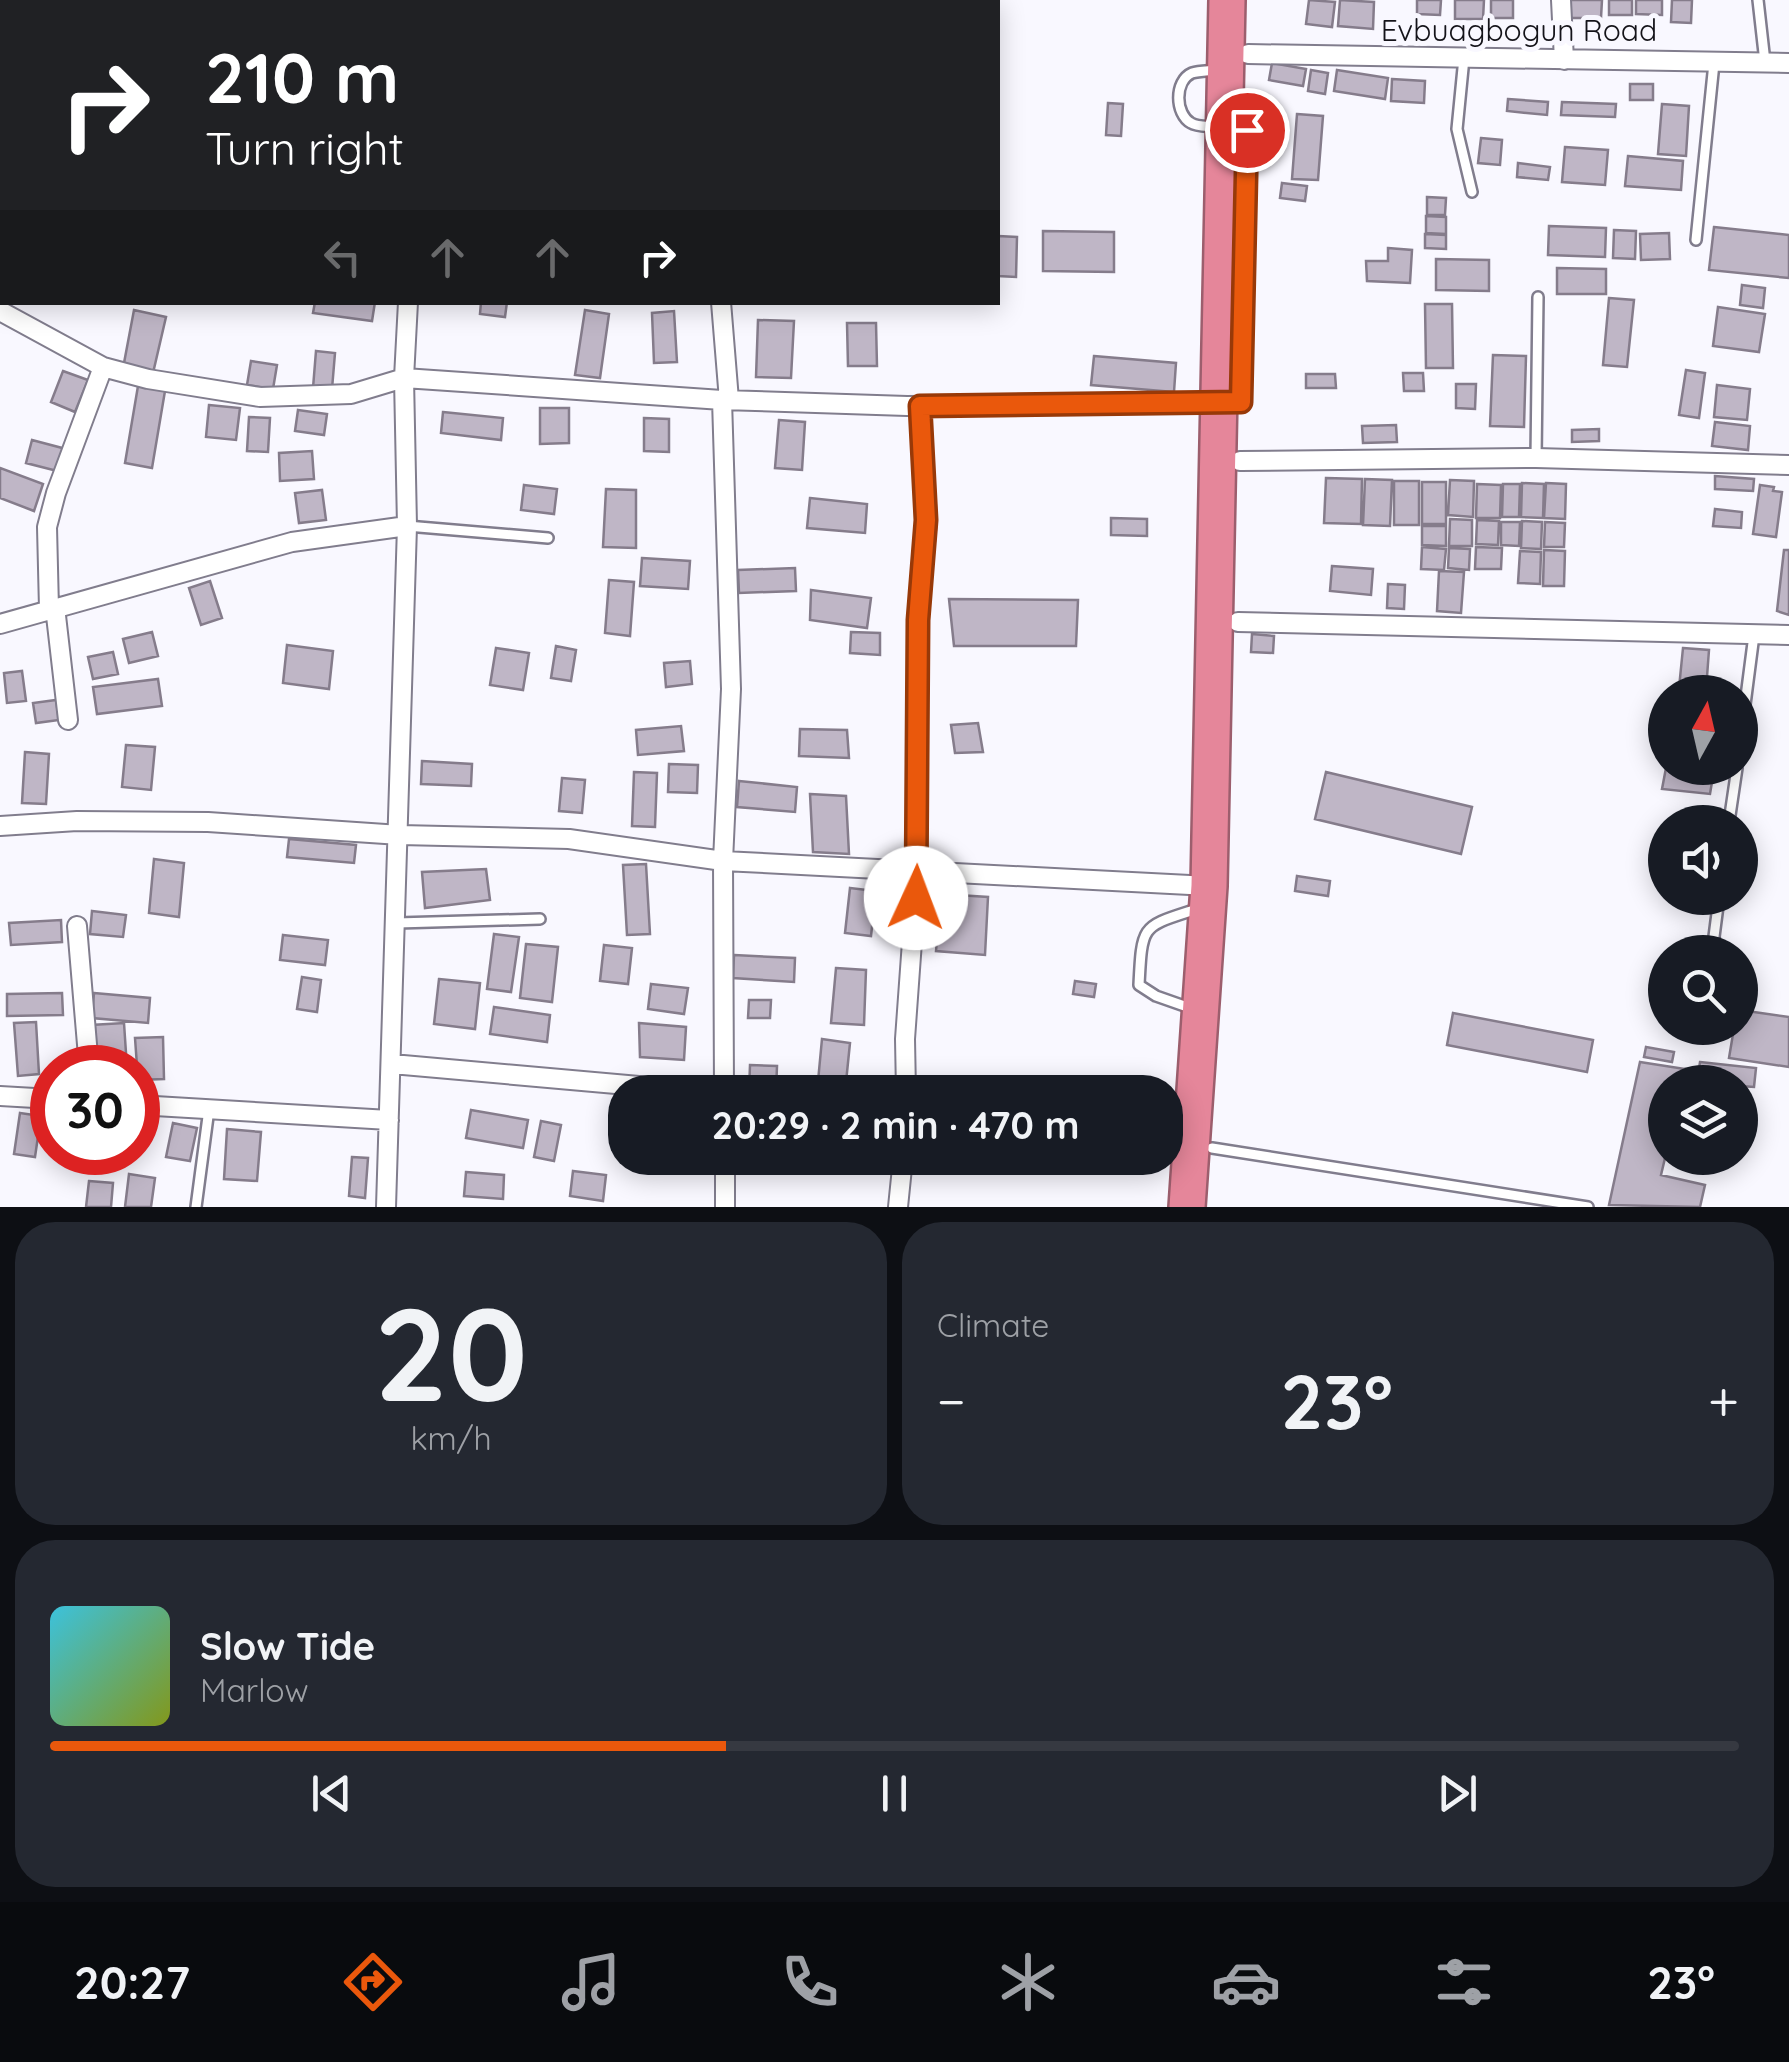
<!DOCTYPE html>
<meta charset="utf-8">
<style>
body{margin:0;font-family:Quicksand,sans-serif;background:#242831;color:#f1f3f6;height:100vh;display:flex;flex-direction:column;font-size:38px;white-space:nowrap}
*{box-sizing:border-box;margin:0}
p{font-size:32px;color:#9ea1a6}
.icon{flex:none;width:55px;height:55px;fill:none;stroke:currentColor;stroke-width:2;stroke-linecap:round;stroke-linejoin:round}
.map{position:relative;height:1207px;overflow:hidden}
.sheet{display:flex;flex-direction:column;gap:15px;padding:15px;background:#0d0f14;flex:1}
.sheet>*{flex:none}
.top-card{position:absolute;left:0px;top:0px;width:1000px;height:305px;box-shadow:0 5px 25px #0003;background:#202124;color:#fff;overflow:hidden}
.needle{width:65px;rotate:8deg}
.controls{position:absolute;left:1648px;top:675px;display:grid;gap:20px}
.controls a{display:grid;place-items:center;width:110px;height:110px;border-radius:50%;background:#171b24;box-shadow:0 5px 25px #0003;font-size:50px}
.speed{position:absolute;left:30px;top:1045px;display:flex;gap:20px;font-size:50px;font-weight:700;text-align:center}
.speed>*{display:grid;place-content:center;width:130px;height:130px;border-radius:50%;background:#171b24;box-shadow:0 5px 25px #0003;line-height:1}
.speed .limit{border:15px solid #d22;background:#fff;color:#111}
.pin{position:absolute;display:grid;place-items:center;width:85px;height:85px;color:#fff;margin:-42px;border:5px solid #fff;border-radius:50%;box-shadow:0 2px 10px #0007}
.me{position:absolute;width:110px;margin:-55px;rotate:2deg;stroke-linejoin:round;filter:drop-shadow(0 0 8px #0008)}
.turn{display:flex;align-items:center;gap:35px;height:210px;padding:0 40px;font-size:45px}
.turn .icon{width:130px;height:130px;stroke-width:2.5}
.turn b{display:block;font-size:70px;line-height:85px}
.lanes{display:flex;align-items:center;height:95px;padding:0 40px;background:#0003;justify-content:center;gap:50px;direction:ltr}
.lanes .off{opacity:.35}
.big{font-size:75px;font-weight:800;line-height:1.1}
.sheet .card{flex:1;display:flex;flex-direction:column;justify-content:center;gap:15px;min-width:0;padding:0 35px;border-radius:40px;background:#242831}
.sheet .dial{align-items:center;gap:0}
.dial b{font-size:130px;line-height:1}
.song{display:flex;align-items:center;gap:30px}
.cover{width:120px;height:120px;border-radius:15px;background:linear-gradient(135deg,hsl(190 70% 55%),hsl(70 70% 35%))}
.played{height:10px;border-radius:5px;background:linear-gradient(90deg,#ea580c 40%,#363941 40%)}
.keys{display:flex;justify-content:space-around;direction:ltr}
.heat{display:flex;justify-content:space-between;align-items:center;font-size:55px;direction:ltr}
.sheet .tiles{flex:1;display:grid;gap:15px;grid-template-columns:1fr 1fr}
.card:last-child{grid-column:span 2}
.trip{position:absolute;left:608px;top:1075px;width:575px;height:100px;border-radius:40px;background:#171b24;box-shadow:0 5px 25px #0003;font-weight:800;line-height:100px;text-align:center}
.tab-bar{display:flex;height:160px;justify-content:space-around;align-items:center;background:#090b0e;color:#9ea1a6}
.tab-bar .icon{width:70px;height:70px}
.tab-bar .selected{color:#ea580c}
.tab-bar b{font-size:45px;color:#f1f3f6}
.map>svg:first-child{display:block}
.building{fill:#bfb6c6;stroke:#857c8b;stroke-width:2.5}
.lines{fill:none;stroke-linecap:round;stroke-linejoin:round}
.lane-casing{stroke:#817d8d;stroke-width:14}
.street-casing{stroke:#817d8d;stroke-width:22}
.highway-casing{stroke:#9c5e6d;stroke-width:40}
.lane{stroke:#fff;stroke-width:9}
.street{stroke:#fff;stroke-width:18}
.highway{stroke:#e5869a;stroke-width:35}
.route-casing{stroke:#983908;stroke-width:25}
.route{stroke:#ea580c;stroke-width:18}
.labels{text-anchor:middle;stroke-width:10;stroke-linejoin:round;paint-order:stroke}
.street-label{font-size:30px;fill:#141319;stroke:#f9f8ff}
</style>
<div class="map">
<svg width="1789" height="1207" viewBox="0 0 1789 1207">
<rect width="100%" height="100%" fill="#f9f8ff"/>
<!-- building -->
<path class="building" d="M1309,0l26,2 -3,25 -26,-3z
M1340,0l34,2 -1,27 -35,-3z
M1417,0h24l-1,15 -23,-1z
M1455,0h29l-1,19h-28z
M1491,0h22v18h-22z
M1568,0h34l-1,18h-33z
M1609,0h23v15h-23z
M1636,0h26v15l-26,-1z
M1672,0h20l-1,23 -20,-1z
M1272,63l34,6 -3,17 -34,-6z
M1311,70l17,3 -3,21 -17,-3z
M1337,70l51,8 -3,21 -51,-8z
M1392,79l33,2 -1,22 -33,-2z
M1630,84h23v16h-23z
M1508,99l40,3 -1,13 -40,-4z
M1562,102l54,2 -1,13 -54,-2z
M1108,103l15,1 -2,32 -15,-1z
M1662,104l27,2 -3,50 -28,-2z
M1297,114l26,2 -5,64 -26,-1z
M1481,138l21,2 -2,25 -22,-2z
M1565,147l43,3 -3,35 -43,-3z
M1628,156l55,5 -2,29 -56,-4z
M1518,163l32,4 -2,13 -31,-3z
M1282,183l25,3 -2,15 -25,-3z
M1427,197l19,1 -1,17h-18z
M1426,216l20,1v17l-20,-1z
M1549,226l57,2 -1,29 -57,-2z
M1714,227l75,8v43l-80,-8z
M1614,230l22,1 -1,28 -22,-1z
M1043,231l71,1v40l-71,-1z
M1669,233l1,26 -29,1 -1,-26z
M1425,234l21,1v14l-21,-1z
M998,236l19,1 -1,40 -18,-1z
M1388,248l24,2 -2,33 -43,-2 -1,-20h22z
M1436,259l53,1v31l-53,-1z
M1557,268l49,1v25h-49z
M1742,285l23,3 -2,20 -23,-3z
M1609,298l25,2 -7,67 -24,-2z
M315,302h60l-3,19 -59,-8z
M481,302h26l-2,15 -25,-3z
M1425,304h27l1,64h-27z
M1718,307l47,7 -6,38 -46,-6z
M134,310l32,7 -13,56 -29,-10z
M585,310l24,4 -9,64 -25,-3z
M674,311l3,51 -23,1 -2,-50z
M758,320l36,1 -3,57 -35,-1z
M847,323h29l1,43h-29z
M316,351l19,2 -3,36 -19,-1z
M1493,355l33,1 -2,71 -34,-1z
M1094,356l82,7 -2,29 -83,-7z
M251,361l26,4 -4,24 -26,-4z
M1686,370l19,3 -6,45 -20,-3z
M63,371l25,9 -13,32 -24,-10z
M1403,373h20l1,18h-20z
M1306,374h29l1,14h-30z
M1456,384h20l-1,25 -19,-1z
M1717,385l33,4 -3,31 -33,-3z
M138,386l27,5 -13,77 -27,-5z
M209,405l31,3 -4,32 -30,-3z
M540,408h29v35l-29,1z
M298,410l29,4 -3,21 -29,-4z
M443,412l60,6 -2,22 -60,-7z
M249,417l21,1 -2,34 -21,-1z
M644,418l25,1v33l-25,-1z
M779,420l26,2 -3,48 -27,-2z
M1715,422l35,4 -2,24 -36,-4z
M1396,425l1,17 -34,1 -1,-17z
M1599,429v12l-27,1v-12z
M32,440l34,9 -5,23 -35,-9z
M312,451l2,28 -34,2 -1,-28z
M0,468l43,16 -9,27 -34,-13z
M1715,476l39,3 -1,12 -38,-2z
M1326,478l36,1 -1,45 -37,-1z
M1365,479l27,1 -2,46 -27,-1z
M1450,480l24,1 -1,36 -25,-2z
M1394,481h25v44h-25z
M1422,482h24v42h-24z
M1522,483l22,1 -1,34 -22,-1z
M1546,483l20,1 -1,35 -21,-1z
M1477,484l24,1 -1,33h-24z
M1503,484h17l-1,33h-17z
M524,485l33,4 -3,25 -33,-4z
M1760,485l14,2 -1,4 9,1 -6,45 -23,-3z
M606,489l30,1v58l-33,-1z
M322,490l4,30 -27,3 -4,-30z
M810,498l57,6 -2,29 -58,-5z
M1715,509l27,3 -1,16 -28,-2z
M1111,518l36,1v17l-36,-1z
M1450,519l22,1v26h-23z
M1477,520l22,1 -1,24 -22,-1z
M1522,521l20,1 -1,27 -20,-1z
M1501,522h19l-1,24 -18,-1z
M1545,522l20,1 -1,24h-20z
M1422,526h24v20l-24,-1z
M1422,547l24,2 -2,21 -23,-1z
M1476,547l26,1 -1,21h-26z
M1449,548l21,1 -1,21 -21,-2z
M1544,550l21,1 -1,35h-21z
M1784,550h5v65l-12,-4z
M1520,551l21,1 -1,32 -22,-1z
M642,558l48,3 -2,28 -48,-3z
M1332,566l41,3 -2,26 -41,-4z
M795,568l1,23 -57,2 -1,-23z
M1439,571l25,1 -3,41 -24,-2z
M609,580l25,2 -4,54 -25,-3z
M210,581l12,37 -21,7 -12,-37z
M1388,584l17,1 -1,24 -17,-1z
M811,590l60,8 -4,30 -57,-8z
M949,599l129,1 -2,46h-122z
M152,632l6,24 -29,7 -6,-24z
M851,632l29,1v22l-30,-2z
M1252,634l22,2 -1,17 -22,-1z
M287,645l46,6 -4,38 -46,-6z
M556,646l20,4 -5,31 -20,-3z
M496,648l33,5 -6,37 -33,-5z
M1683,648l26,2 -3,40 -27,-2z
M113,652l5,22 -25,5 -5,-22z
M690,661l2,23 -26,3 -2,-24z
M22,671l4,30 -19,2 -3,-30z
M158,679l4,27 -65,8 -4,-27z
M56,700l3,20 -23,3 -3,-20z
M978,723l5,29 -28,1 -4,-28z
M681,726l3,25 -46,4 -2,-25z
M800,729l47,1 2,28 -50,-2z
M126,745l29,2 -4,43 -29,-3z
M25,752l24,2 -3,50 -24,-1z
M422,761l50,3 -1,22 -50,-2z
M669,764l29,1 -1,28 -29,-1z
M1666,768l47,8 -3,18 -48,-5z
M634,772l23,1 -2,54 -23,-1z
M1326,772l146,35 -11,47 -146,-35z
M562,778l23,2 -3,33 -23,-2z
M739,781l58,6 -2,25 -58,-5z
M810,794l36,2 3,58 -36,-2z
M289,839l67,6 -2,18 -67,-6z
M154,859l30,4 -5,54 -30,-4z
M646,864l4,70 -23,1 -4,-70z
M486,869l4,31 -65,8 -3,-36z
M1297,876l33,5 -2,15 -33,-5z
M850,888l26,3 -5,45 -26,-3z
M941,894l47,3 -3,58 -49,-4z
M92,911l34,4 -3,22 -33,-3z
M61,920l1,22 -51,3 -2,-22z
M494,934l25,3 -8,55 -24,-3z
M283,935l45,5 -3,25 -45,-5z
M526,944l32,3 -6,55 -32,-4z
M604,945l28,3 -4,36 -28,-3z
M734,955l61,3 -1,24 -61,-4z
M836,968l30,2 -2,55 -33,-2z
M302,977l19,3 -4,32 -20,-3z
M439,979l41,4 -5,46 -41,-5z
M1075,981l21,3 -2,13 -21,-3z
M651,984l37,4 -4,26 -36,-5z
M62,993l1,22 -56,1v-22z
M94,993l56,5 -2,25 -56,-5z
M749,1000h22l-1,18h-22z
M494,1007l56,8 -3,27 -57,-8z
M1740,1010l49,7v50l-60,-9 5,-30h6z
M1453,1013l140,27 -6,32 -140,-27z
M36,1022l3,52 -21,2 -4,-53z
M124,1023l3,45h-33l-3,-43z
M639,1023l47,4 -2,33 -44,-3z
M163,1037l1,42 -26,1 -3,-42z
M822,1039l28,4 -5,49h-28z
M1646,1047l28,5 -2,10 -28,-5z
M1640,1062l45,7 -3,13h-17v76l-4,17 44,10 -5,22 -91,-2z
M1700,1062l56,6 -2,19 -14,-1v-4l-43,-1z
M750,1065l27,1 -1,26h-27z
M471,1110l57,10 -5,28 -57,-10z
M20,1113l21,3 -6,41 -21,-3z
M541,1121l20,4 -7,36 -20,-4z
M173,1123l24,5 -7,33 -24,-4z
M227,1129l34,3 -4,49 -33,-2z
M352,1157l16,1 -3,40 -16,-2z
M573,1171l33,4 -3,26 -33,-5z
M466,1172l38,3 -1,24 -39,-3z
M129,1174l26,4 -4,29h-26z
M89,1181l24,2 -2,24h-25z"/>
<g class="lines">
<defs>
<path id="lane" d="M1758,0l7,62
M1464,58l-7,71 15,63
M1215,127c-7,-1 -18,0 -24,-4 -16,-9 -17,-42 1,-50 7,-2 18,-2 25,-3
M1696,240l18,-177
M1536,458l2,-161
M407,526l141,12
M1740,743l14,-108
M1729,822l8,-54
M397,923l143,-4
M1712,952l7,-54
M1193,1009l-37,-13 -17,-11c3,-63 3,-58 61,-77
M1212,1148l376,59
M196,1207l13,-98"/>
<path id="street" d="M22,0l7,2
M714,0v2
M904,0v2
M1561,0l3,60
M74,2l1,-2
M420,2v-2
M1248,54l541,9
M721,302l8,98
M0,311l103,56 45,12 112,18 91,-3 53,-16 318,22 185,6 334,-4
M722,400l9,289 -8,172 1,231
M1240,461l296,-3 253,7
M55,607l13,113
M49,609l-2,-82 9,-34 47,-126
M1238,622l551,13
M0,624l292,-82 115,-16
M0,826l77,-5 131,1 192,13 169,4 154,22 486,25
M77,926l12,142
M392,1064l314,28
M906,1092l-1,-53 12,-167 1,-251 9,-101 -7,-114
M0,1096l52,3
M138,1105l251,15
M725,1158v49
M386,1207l21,-681 -3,-148 4,-76
M898,1207l5,-49"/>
<path id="highway" d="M1187,1207l22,-321 18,-886"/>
</defs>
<!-- lane casing -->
<use href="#lane" class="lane-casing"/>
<!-- street casing -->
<use href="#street" class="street-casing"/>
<!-- highway casing -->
<use href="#highway" class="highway-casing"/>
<!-- lane -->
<use href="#lane" class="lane"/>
<!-- street -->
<use href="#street" class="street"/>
<!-- highway -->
<use href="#highway" class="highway"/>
</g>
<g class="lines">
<defs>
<path id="route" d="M916,898l2,-278 8,-100 -6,-114 321,-4 6,-272"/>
</defs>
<!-- route casing -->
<use href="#route" class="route-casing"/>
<!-- route -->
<use href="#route" class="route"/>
</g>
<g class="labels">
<!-- street labels -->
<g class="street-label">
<text x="1519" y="41">Evbuagbogun Road</text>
</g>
</g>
</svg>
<div class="controls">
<a><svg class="needle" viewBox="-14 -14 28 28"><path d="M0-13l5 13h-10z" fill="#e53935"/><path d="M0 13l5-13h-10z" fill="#9ea1a6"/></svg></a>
<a><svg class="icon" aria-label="sound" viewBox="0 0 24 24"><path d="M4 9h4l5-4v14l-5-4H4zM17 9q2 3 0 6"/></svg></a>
<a><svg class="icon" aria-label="search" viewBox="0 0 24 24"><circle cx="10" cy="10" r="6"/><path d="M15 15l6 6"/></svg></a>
<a><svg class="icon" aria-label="layers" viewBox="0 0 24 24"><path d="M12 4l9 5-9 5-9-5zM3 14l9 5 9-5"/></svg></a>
</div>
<div class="speed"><div class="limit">30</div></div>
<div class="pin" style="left:1247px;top:130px;background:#d93025"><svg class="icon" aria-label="arrive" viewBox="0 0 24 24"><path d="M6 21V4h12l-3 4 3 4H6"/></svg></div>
<svg class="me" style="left:916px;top:898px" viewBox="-20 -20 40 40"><circle r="19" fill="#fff"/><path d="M0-13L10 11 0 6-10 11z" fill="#ea580c"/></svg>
<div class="trip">20:29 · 2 min · 470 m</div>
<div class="top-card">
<div class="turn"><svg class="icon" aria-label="right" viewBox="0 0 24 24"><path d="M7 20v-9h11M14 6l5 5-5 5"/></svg><div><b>210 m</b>Turn right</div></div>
<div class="lanes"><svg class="icon off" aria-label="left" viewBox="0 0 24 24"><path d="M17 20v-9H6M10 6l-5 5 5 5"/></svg><svg class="icon off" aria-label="ahead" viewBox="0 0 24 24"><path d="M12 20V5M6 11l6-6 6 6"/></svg><svg class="icon off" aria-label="ahead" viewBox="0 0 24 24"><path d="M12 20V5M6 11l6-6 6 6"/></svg><svg class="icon" aria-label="right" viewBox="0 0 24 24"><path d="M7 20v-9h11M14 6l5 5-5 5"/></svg></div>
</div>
</div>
<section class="sheet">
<div class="tiles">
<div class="card dial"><b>20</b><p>km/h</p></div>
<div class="card"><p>Climate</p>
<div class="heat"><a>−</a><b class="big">23°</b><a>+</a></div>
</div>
<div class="card">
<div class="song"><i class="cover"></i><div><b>Slow Tide</b><p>Marlow</p></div></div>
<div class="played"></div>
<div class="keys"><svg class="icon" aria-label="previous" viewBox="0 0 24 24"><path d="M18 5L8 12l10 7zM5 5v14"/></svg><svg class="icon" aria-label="pause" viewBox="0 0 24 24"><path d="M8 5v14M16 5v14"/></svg><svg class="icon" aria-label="next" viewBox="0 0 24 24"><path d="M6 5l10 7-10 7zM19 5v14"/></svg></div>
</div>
</div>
</section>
<nav class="tab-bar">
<b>20:27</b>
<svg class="icon selected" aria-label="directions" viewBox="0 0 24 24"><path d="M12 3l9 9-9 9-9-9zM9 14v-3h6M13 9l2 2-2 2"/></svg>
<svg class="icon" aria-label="music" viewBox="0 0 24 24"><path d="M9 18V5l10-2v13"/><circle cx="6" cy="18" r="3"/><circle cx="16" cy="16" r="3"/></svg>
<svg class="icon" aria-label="phone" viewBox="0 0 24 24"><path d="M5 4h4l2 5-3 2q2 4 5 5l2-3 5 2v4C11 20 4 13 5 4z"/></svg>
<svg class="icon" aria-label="climate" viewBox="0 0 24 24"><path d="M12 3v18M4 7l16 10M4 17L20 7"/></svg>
<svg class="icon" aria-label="car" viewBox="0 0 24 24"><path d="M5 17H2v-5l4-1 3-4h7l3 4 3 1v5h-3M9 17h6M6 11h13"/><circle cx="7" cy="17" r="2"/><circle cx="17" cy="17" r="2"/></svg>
<svg class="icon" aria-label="filters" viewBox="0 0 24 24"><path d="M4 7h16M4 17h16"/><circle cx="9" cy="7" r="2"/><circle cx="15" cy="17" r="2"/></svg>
<b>23°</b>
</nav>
